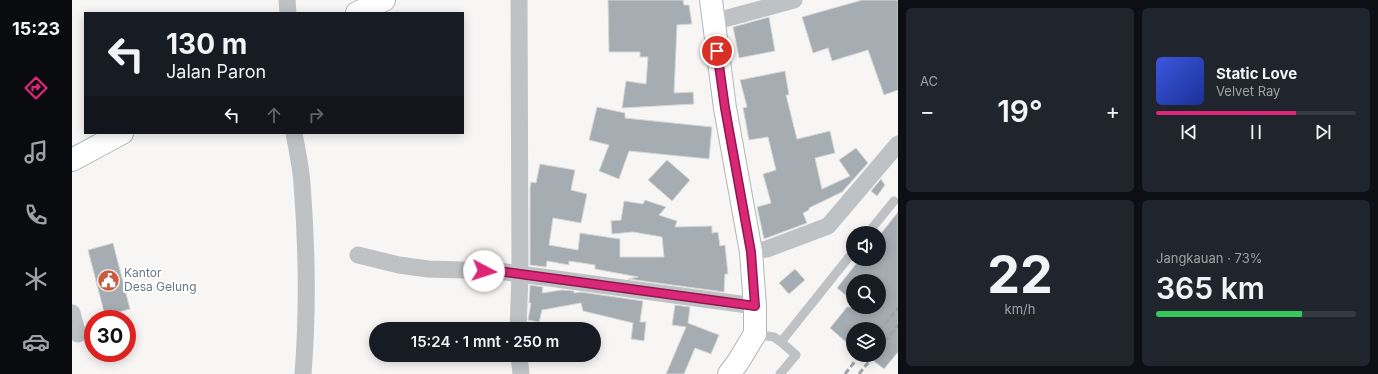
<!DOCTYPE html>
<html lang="id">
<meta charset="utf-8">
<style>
body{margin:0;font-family:Inter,sans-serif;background:#20242c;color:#f1f3f6;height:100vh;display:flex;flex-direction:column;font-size:15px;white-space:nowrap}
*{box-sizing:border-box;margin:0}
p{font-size:13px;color:#9ea1a6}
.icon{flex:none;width:22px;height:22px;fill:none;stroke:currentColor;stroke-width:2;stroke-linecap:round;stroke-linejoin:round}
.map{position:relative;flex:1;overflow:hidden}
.sheet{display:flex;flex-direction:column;gap:8px;padding:8px;background:#0d0f14;width:480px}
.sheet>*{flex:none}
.banner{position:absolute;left:12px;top:12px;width:380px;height:122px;border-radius:0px;box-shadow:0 2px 10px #0003;background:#171b24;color:#f1f3f6;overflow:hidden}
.buttons{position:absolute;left:774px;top:226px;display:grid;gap:8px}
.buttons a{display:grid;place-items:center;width:40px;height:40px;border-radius:50%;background:#171b24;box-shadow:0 2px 10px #0003;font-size:20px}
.speed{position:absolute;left:12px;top:310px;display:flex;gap:8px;font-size:20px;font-weight:700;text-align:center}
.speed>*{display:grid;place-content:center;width:52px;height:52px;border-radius:50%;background:#171b24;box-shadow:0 2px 10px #0003;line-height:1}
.speed .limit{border:6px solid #d22;background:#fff;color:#111}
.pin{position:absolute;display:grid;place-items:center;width:34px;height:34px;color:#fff;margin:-17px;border:2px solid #fff;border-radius:50%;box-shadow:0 1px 4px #0007}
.me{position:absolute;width:44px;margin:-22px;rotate:95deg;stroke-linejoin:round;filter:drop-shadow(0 0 3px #0008)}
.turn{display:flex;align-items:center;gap:14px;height:84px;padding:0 16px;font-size:18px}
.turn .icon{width:52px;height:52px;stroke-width:2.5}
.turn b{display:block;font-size:28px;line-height:34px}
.lanes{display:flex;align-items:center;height:38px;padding:0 16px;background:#0003;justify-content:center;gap:20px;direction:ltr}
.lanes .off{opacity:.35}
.big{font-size:30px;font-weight:600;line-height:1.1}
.sheet .widget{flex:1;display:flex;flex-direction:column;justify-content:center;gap:6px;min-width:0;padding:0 14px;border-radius:6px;background:#20242c}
.sheet .dial{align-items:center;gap:0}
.dial b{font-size:52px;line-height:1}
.song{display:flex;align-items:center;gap:12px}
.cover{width:48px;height:48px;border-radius:6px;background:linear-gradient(135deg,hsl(230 70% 55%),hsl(230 70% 35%))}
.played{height:4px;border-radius:2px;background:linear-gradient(90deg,#db2777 70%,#363941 70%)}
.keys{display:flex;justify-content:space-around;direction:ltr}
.heat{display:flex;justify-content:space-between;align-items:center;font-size:22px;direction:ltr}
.charge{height:6px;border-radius:3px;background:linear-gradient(90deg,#34c759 73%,#363941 0)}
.sheet .tiles{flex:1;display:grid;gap:8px;grid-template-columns:repeat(2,1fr)}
.trip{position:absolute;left:297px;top:322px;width:232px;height:40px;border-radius:20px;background:#171b24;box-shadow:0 2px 10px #0003;font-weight:600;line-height:40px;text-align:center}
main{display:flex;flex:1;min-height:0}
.dock{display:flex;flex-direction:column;width:72px;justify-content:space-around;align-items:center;background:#090b0e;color:#9ea1a6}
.dock .icon{width:28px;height:28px}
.dock .active{color:#db2777}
.dock b{font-size:18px;color:#f1f3f6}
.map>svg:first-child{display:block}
.building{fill:#a6adb2;stroke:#d8d8d6}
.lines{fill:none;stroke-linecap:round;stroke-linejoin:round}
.secondary-casing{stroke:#b1b6b9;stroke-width:24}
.lane{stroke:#bec2c5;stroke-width:9}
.street{stroke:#bec2c5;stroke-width:17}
.secondary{stroke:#fff;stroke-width:22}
.rail{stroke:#9fa4a9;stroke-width:3;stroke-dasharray:6 3;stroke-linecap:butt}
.route-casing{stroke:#8e194d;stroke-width:10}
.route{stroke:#db2777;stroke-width:7}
.labels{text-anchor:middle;stroke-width:4;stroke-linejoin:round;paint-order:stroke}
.poi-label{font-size:12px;fill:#6a7781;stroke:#fff;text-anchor:start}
</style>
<main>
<nav class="dock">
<b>15:23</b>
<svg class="icon active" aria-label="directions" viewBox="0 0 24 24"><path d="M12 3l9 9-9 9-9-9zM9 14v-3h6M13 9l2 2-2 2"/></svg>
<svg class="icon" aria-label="music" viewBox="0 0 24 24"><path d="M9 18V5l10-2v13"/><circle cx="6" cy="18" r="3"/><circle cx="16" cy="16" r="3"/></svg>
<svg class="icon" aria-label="phone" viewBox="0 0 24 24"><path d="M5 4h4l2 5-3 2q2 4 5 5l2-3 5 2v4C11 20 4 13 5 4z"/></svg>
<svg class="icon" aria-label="climate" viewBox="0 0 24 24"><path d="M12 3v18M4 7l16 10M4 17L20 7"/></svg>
<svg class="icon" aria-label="car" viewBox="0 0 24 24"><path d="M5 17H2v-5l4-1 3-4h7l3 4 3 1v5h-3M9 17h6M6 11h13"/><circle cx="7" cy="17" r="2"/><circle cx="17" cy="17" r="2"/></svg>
</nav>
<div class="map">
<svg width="826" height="374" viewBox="0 0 826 374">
<rect width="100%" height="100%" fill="#f7f6f4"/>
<!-- building -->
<path class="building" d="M536,0h75l1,5h5l3,19 -15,1 -3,68 19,-1 1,12 -72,4 4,-27 20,3 2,-27h-8v-5h-31z
M790,0h36v90l-14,5 -16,-45 -36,11 -4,-13 -15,5 -11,-36z
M697,17l6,34 -36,7 -6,-31z
M713,71l4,24h-3l11,44 33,-8 5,22 -20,5 7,31 28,-13 -11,-16 17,-12 12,15 -26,29 -33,16v2l-6,3 4,10 -43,16 -7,-32 14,-4 -8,-29 13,-4 -8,-33 -19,3 -6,-32 4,-1 -7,-27z
M525,107l28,6v5l87,9 -3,32 -80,-8 -10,28 -20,-8 10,-26 -20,-5z
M595,160l23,20 -18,21 -24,-21z
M468,164l35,6 -4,20 16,4 -6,29 -28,-5 -4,27 29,5 2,-17 40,6v18h44l-2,-20 -29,-5 -21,2 -1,-13 10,-1 3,-19 19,3 2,-4 21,7 -7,8 18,6 -2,6 37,-1v7l6,-1 2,14 5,-1 3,29h-3l-1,18 -96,-13 10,-2 -43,-8v-4l-26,-4v4l-22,-4 -1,6 -16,-2v-77l1,-6 5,1z
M809,179l4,6 -8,11 -6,-5z
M826,212v140l-14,17 -18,-14h13v-26h-26v15l-5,-4 -2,2 -16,-14 17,-21h32v-26h-26v20l-16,-13 23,-29h19v-23z
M41,243l17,66 -25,7 -17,-66z
M723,269l10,11 -16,14 -10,-11z
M458,285l13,2 -1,6 20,-3 12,1v2l7,-1 62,9 -3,21h6l-2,19 -13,-2 2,-16 -50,-12 -2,-8 -39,7 -3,12 -11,-2 3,-17h-2z
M603,305l15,2 -2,16 31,12 -8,19 -16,-6 -11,26h-18l20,-47 -14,-2z"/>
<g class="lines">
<defs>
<path id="secondary" d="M639,0l14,108 26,144 4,54v28l-17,28 -9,12
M285,13l27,-13
M0,160l50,-27"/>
</defs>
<!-- secondary casing -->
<use href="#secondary" class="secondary-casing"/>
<!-- lane -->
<path class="lane" d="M796,233l26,-32
M683,334l19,3 7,5 72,-90
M708,374l16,-19 -15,-13"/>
<!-- street -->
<path class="street" d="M215,0l1,13
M641,22l81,-22
M222,133c3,17 7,34 8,51 5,63 6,127 1,190
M679,252l16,-3 61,-23 70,-82
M286,255l41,10 29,4 70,2 257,35
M0,313l6,21
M446,329l2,-54 -1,-275
M447,355l2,19"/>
<!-- secondary -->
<use href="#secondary" class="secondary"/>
<!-- rail -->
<path class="rail" d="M807,331l19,-23
M807,349l19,-24
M773,374l15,-19
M787,374l15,-19"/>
</g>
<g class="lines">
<defs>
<path id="route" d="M412,271h14l257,35 -4,-54 -26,-144 -8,-57"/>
</defs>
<!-- route casing -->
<use href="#route" class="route-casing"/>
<!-- route -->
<use href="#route" class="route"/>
</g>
<!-- icons -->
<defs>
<symbol id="civic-disc" viewBox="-11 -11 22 22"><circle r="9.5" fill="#cc5a3e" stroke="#fff"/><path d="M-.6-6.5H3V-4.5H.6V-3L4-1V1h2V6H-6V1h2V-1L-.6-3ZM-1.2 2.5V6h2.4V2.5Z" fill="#fff"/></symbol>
</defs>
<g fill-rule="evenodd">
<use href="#civic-disc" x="24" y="268" width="25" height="25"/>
</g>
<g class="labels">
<!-- poi labels -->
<g class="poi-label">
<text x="52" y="277">Kantor<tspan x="52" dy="14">Desa Gelung</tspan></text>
</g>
</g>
</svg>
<div class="buttons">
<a><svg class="icon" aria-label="sound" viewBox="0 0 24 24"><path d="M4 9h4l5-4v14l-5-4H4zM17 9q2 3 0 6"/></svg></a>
<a><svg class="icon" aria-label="search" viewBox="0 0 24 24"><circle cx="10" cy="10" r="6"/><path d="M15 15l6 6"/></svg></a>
<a><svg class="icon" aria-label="layers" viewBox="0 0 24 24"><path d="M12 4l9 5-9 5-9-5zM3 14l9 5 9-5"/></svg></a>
</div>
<div class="speed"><div class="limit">30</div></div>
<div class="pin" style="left:645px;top:51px;background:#d93025"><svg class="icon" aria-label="arrive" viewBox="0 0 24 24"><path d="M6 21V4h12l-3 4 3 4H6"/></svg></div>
<svg class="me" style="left:412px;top:271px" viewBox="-20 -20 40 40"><circle r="19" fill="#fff"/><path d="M0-13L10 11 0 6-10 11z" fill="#db2777"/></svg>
<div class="trip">15:24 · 1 mnt · 250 m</div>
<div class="banner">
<div class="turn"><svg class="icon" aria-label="left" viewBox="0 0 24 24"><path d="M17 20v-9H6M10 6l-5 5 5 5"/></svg><div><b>130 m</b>Jalan Paron</div></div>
<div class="lanes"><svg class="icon" aria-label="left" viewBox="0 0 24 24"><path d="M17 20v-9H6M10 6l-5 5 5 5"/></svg><svg class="icon off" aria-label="ahead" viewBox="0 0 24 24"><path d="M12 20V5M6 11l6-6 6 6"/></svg><svg class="icon off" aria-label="right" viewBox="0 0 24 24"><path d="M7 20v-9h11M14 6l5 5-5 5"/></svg></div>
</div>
</div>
<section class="sheet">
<div class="tiles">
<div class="widget"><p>AC</p>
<div class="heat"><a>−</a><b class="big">19°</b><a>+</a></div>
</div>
<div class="widget">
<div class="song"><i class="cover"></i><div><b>Static Love</b><p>Velvet Ray</p></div></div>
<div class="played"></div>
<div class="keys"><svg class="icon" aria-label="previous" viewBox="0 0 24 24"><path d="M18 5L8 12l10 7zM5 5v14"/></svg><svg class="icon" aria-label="pause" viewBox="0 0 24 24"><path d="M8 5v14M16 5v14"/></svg><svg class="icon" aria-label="next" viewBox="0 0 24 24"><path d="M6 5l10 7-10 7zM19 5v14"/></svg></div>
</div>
<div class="widget dial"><b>22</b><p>km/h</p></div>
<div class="widget"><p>Jangkauan · 73%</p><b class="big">365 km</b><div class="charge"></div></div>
</div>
</section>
</main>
